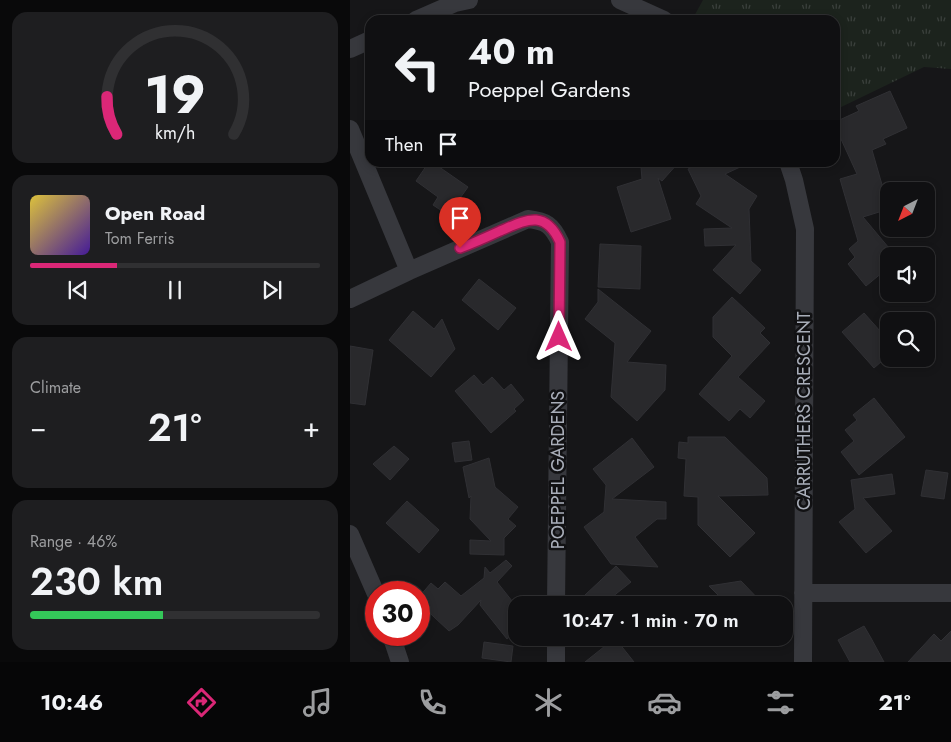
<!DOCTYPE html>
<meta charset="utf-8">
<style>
body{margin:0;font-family:Jost,sans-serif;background:#1e1e20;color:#f1f3f6;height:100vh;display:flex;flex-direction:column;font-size:19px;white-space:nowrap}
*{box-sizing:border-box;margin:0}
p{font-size:16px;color:#9c9d9f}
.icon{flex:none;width:28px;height:28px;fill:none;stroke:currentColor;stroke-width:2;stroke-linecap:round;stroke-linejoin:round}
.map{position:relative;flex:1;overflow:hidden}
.details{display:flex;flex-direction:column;gap:12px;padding:12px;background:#09090a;width:350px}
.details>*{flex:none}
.hud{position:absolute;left:15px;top:15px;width:475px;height:152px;border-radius:15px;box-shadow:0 2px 8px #0003,0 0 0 1px #303032;background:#101012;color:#f1f3f6;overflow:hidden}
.needle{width:32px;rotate:222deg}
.buttons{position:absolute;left:530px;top:182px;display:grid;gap:10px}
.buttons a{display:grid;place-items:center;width:55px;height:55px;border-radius:10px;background:#101012;box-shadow:0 2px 8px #0003,0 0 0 1px #303032;font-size:25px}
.speed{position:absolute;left:15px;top:581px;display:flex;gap:10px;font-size:25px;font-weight:700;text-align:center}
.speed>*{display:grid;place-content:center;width:65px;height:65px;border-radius:50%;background:#101012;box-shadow:0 2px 8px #0003,0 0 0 1px #303032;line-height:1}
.speed .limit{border:8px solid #d22;background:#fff;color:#111}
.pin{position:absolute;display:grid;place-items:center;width:42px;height:42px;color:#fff;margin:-51px -21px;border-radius:50% 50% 50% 0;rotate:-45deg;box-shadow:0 0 5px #0007}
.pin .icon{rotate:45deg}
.me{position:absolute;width:55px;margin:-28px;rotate:0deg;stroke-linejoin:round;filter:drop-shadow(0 0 4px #0008)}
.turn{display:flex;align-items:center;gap:18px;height:105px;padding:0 20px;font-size:22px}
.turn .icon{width:65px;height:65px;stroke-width:2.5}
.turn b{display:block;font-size:35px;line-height:42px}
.then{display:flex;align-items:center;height:48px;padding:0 20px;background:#0003;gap:10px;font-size:19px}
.big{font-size:38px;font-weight:600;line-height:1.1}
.details .widget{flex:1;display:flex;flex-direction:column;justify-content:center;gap:8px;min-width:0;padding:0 18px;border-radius:15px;background:#1e1e20}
.details .dial{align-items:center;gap:0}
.dial svg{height:130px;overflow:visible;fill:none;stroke:#303032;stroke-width:7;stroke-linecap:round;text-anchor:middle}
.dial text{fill:#f1f3f6;stroke:none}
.song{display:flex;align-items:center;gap:15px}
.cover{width:60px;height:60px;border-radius:8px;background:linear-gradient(135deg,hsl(50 70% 55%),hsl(260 70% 35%))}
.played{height:5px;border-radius:2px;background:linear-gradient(90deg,#db2777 30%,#303032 30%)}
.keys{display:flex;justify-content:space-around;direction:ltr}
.heat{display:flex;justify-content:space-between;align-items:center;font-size:28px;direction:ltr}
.charge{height:8px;border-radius:4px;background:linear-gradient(90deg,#34c759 46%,#303032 0)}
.trip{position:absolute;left:158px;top:596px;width:285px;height:50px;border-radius:15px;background:#101012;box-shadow:0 2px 8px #0003,0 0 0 1px #303032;font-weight:600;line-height:50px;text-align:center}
.tab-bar{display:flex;height:80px;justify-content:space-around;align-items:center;background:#060607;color:#9c9d9f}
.tab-bar .icon{width:35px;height:35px}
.tab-bar .selected{color:#db2777}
.tab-bar b{font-size:22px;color:#f1f3f6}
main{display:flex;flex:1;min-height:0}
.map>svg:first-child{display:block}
.grass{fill:url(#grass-tufts)}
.building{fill:#29292c;stroke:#303034}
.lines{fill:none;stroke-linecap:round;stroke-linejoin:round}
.street{stroke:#37383d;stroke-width:18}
.route-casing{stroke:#8e194d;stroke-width:12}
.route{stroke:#db2777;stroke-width:9}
.labels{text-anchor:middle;stroke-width:5;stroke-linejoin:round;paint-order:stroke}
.street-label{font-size:18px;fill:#a8adb8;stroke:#111113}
</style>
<main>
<section class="details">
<div class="widget dial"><svg viewBox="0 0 100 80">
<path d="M14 69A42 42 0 1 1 86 69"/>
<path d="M14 69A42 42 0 0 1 8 46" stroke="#db2777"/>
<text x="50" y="56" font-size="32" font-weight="700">19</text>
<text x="50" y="72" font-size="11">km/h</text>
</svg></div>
<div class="widget">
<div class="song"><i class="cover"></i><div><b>Open Road</b><p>Tom Ferris</p></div></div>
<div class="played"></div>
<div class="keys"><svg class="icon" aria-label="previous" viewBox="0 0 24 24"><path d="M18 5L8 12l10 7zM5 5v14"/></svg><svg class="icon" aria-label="pause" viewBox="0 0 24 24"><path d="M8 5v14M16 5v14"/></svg><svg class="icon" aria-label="next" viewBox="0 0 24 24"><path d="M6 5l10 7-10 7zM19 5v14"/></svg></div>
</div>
<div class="widget"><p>Climate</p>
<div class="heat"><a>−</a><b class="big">21°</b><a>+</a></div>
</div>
<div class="widget"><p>Range · 46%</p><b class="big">230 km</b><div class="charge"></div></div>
</section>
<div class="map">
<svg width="601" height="662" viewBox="0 0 601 662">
<defs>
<pattern id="grass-tufts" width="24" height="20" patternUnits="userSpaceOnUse" patternTransform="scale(1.25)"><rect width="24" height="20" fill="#1c231d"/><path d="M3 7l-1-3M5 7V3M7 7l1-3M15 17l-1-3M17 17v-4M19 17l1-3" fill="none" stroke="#3a403c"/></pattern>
</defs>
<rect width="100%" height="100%" fill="#161618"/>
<!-- grass -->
<path class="grass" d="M353,0h248v69l-27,-2 -89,43v-90h-143z"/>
<!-- building -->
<path class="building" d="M540,91l17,37 -24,11 3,5 -14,6 17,59 -26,8 26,31v19l-23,19 -18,-22 7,-7 -6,-8 9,-8 -18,-62 17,-5 -22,-48v-4l24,-11 -3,-5z
M79,162h3l36,25 -20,28 -15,-10 5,-8 -22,-16z
M285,162h44l-17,19 -4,-3 13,41 -40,13 -14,-45 25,-8 -1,-12z
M353,162h48l-26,12 32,22 -8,13 2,52 10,9 -21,24 -27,-24 23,-25 -31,1 -1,-17 28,-1 -36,-24 5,-8 -13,-27z
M250,244l41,2 -1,43 -42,-2z
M129,279l37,29 -18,22 -36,-30z
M248,289l53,42 -24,31 39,3 -1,25 -28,31 -26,-24 4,-54 -30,-24 13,-17z
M382,297l33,31 -5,5 10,10 -32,34 27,24 -15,17 -10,-9 -11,12 -30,-27 33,-38 -19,-19v-20z
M63,311l21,18 8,-10 13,30 -24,28 -42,-37z
M514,313l25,28v14l-15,13 -32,-36z
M0,346l23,4 -8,55 -15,-2z
M124,375l9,10 9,-8 12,13 7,-6 13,16 -10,9 2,2 -25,22 -36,-42z
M524,398l31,39 -46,38 -18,-23 13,-11 -9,-11 12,-10 -4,-5z
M338,437h37l42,41 1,17 -50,1 37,37 -25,24 -32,-32v-28l-14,-1 2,-37 -8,-1 1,-16 9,1z
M282,438l22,29 -42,32 54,3v17h-9l-22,18 23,30 -47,-3 -27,-37 20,-15 2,-27 -13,-16z
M119,441l3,19 -17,2 -3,-19z
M44,446l15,13 -19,21 -17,-16z
M139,458l6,29 23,20 -10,12 8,7 -12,12v17l-34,-1v-14l21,1 -21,-22 1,-23 -2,2 -6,-31z
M576,470l22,3 -4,26 -23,-3z
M542,474l3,20 -32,4 29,33 -26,22 -27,-31 16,-13 -4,-29z
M57,501l32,29 -20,23 -33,-30z
M156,560l6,6 -15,16 19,24v26l-9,7 -27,-34 1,-5 -23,25 -9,6 -30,-28v-6l12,-14 7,6 7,-7 16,14 23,-18 1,-11 5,6z
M266,566l15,16 -29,23h-7l-10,-10z
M391,581l23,24h-36l-19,-19z
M514,626l7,12 13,24h-34l-12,-22z
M601,631v31h-43l26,-28 7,7z
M265,638l19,24h-49z
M134,642l29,4 -2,16 -29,-4z"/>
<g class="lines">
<!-- street -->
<path class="street" d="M270,0l44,20
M66,20l39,-17 14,-3
M0,49l20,-9
M0,129l59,142
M438,162l6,18 11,49 -2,433
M0,299l59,-28 119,-52c18,2 24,6 32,23l-4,363
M0,534l26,60
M453,593h148
M41,635l9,27
M206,662v-24"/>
</g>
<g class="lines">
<defs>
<path id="route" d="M110,248c14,-5 27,-11 40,-17 26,-11 45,-22 60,11l-1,95"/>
</defs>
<!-- route casing -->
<use href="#route" class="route-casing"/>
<!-- route -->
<use href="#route" class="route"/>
</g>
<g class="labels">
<!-- street labels -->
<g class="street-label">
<text transform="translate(454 411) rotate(-90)" y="6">CARRUTHERS CRESCENT</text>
<text transform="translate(208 470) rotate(-90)" y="6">POEPPEL GARDENS</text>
</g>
</g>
</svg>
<div class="buttons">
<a><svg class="needle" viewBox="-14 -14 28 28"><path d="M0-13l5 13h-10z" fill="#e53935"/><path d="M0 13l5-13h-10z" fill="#9c9d9f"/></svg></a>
<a><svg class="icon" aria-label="sound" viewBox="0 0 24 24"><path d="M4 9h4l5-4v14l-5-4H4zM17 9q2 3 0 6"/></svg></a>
<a><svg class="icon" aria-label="search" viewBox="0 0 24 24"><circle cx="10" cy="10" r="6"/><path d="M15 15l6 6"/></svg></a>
</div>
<div class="speed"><div class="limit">30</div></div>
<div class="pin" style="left:110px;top:248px;background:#d93025"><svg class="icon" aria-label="arrive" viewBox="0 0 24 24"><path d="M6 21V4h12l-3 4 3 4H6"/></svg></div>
<svg class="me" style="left:209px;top:337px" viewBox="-20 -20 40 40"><path d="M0-17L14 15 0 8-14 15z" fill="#db2777" stroke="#fff" stroke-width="4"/></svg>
<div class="trip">10:47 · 1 min · 70 m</div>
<div class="hud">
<div class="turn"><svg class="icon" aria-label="left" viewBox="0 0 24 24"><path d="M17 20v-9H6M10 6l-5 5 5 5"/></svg><div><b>40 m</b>Poeppel Gardens</div></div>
<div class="then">Then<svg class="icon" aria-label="arrive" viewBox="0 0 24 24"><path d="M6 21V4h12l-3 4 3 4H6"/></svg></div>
</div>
</div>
</main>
<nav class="tab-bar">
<b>10:46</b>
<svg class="icon selected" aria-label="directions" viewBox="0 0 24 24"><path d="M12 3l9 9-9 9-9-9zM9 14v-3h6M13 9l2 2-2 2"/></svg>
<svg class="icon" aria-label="music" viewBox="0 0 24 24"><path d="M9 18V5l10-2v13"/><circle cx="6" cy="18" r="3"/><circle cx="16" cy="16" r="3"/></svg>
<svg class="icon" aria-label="phone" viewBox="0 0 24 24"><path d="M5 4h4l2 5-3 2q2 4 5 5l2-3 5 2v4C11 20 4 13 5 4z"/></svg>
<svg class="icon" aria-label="climate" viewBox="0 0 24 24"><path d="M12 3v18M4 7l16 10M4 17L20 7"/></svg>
<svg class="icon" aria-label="car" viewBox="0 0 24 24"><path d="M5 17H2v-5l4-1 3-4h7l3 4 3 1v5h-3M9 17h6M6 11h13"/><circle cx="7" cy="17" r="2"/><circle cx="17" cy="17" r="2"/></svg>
<svg class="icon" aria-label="filters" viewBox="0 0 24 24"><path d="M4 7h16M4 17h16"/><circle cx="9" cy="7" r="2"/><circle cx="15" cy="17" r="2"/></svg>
<b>21°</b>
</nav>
